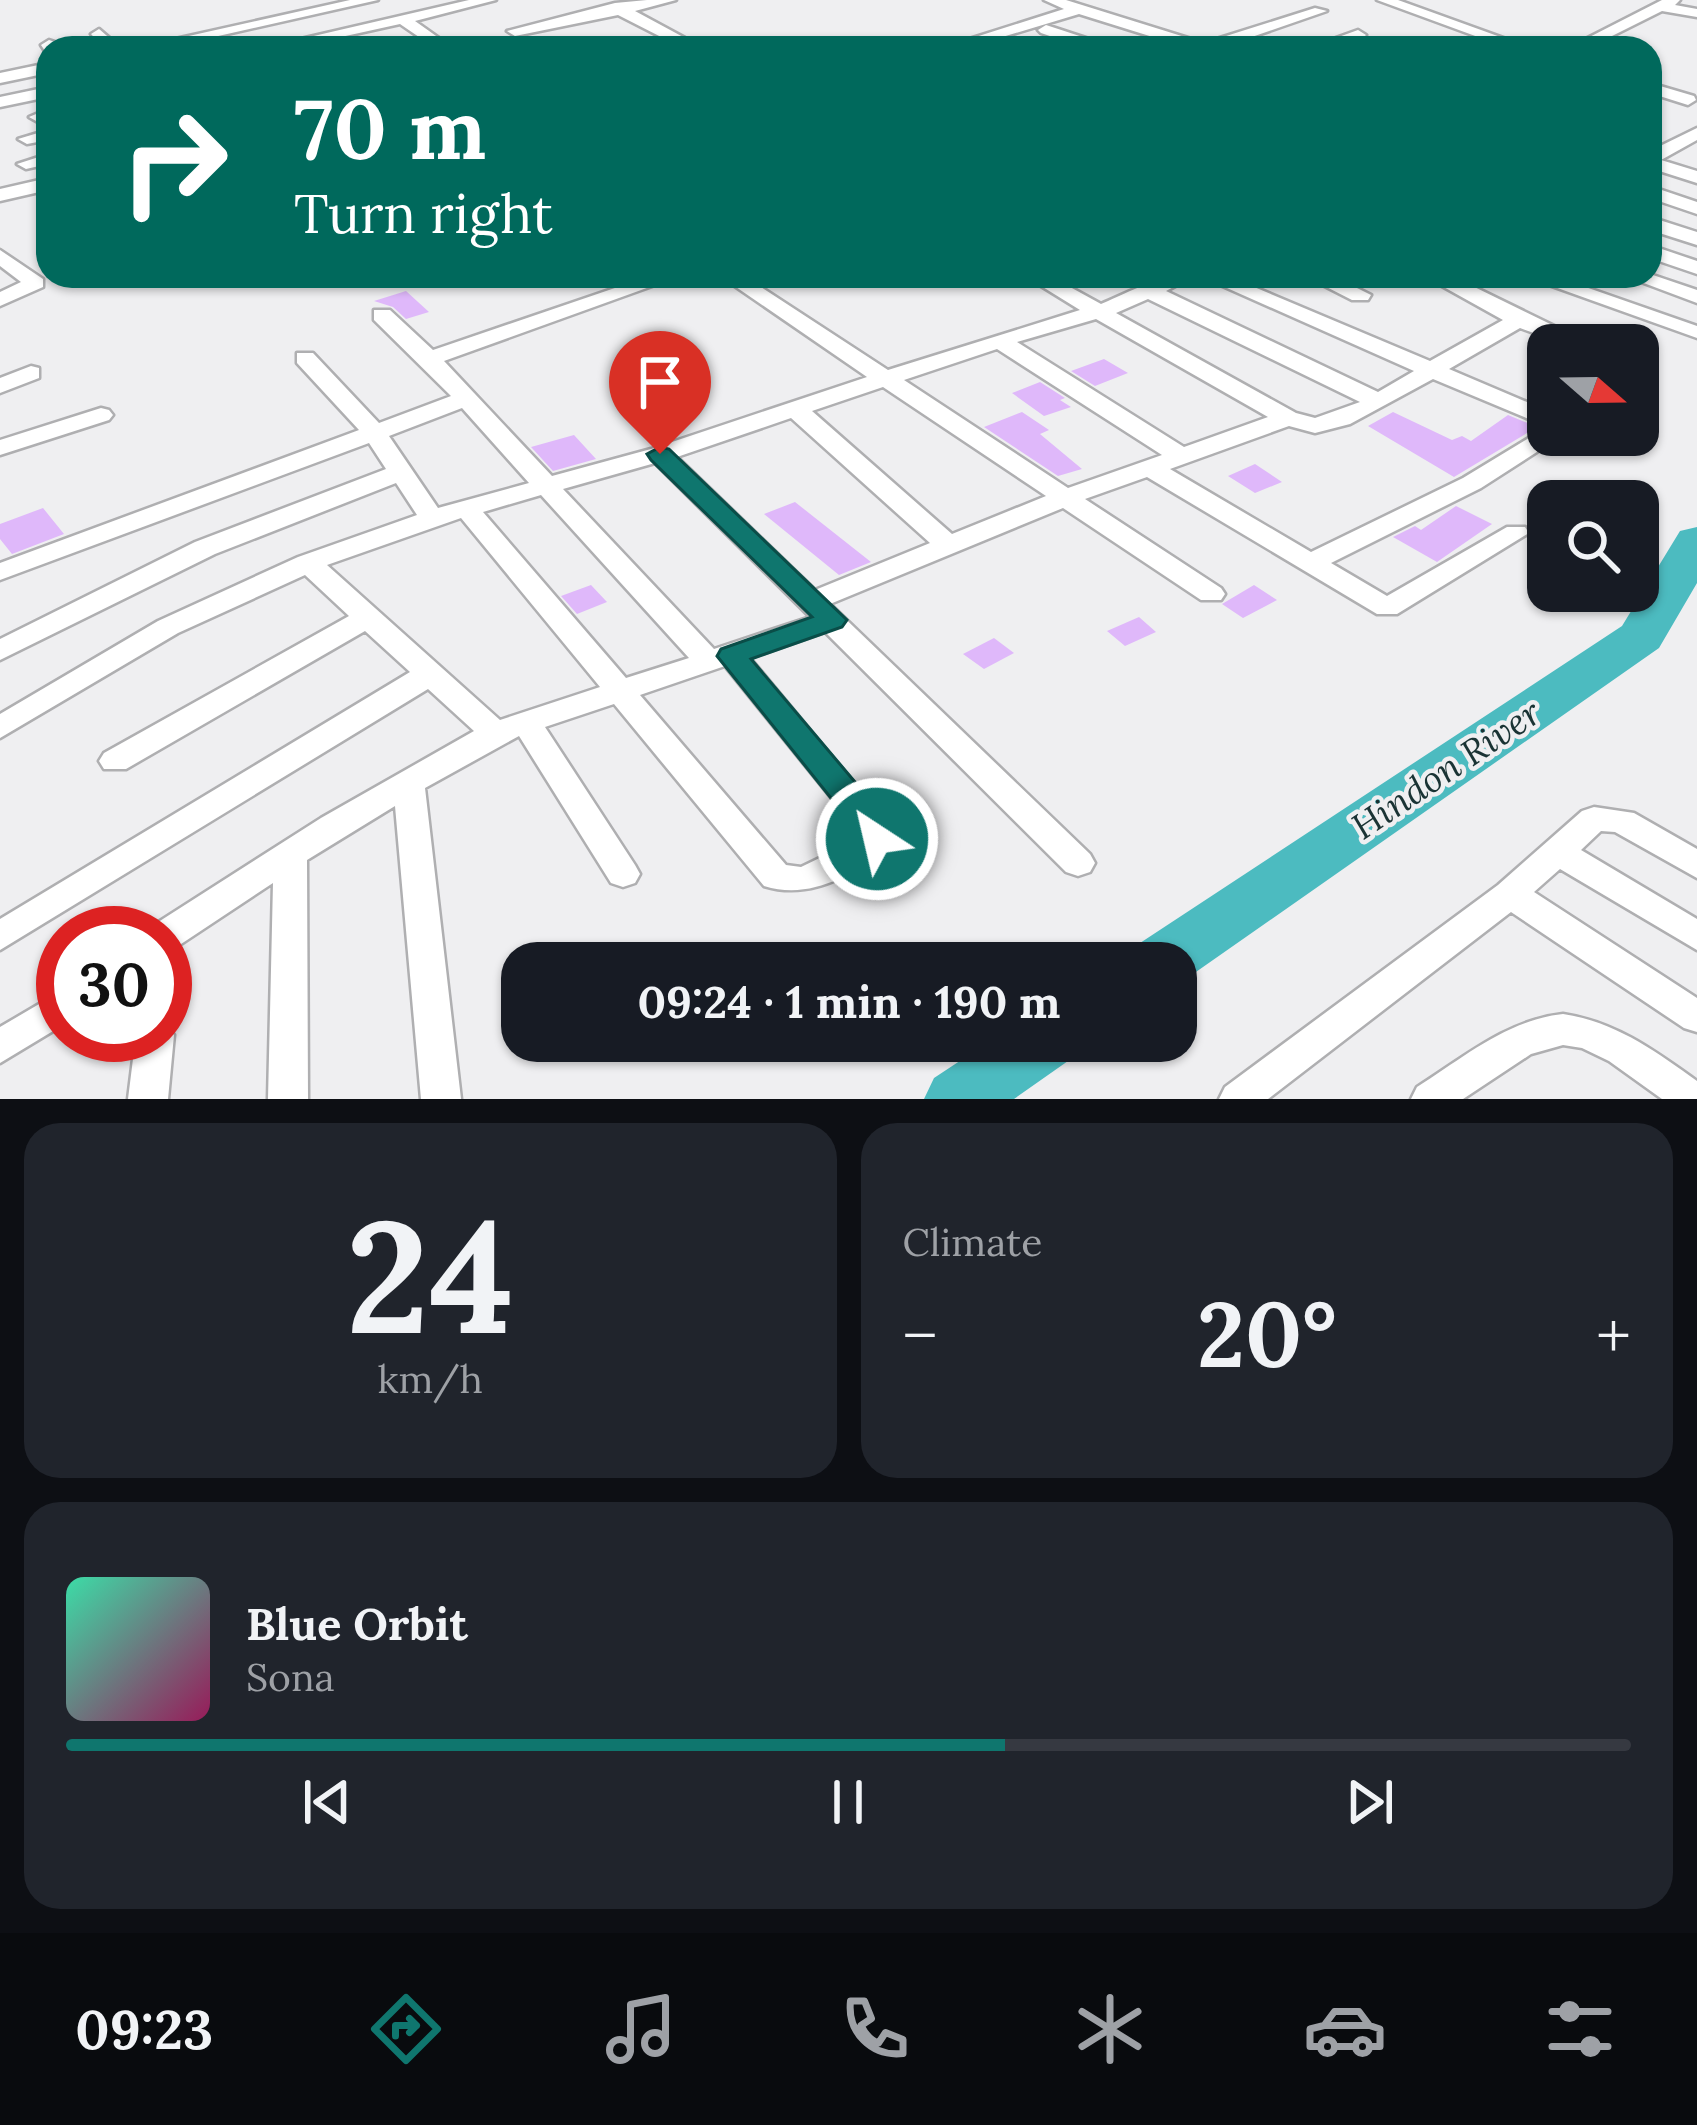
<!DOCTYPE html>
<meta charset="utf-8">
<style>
body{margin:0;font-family:Lora,serif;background:#20242c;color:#f1f3f6;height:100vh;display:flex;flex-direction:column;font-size:45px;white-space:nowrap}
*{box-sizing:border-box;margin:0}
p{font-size:39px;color:#9ea1a6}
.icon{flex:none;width:66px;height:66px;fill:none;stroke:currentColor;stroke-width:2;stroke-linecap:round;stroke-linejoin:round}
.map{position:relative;height:1099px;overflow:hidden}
.details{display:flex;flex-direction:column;gap:24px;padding:24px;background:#0d0f14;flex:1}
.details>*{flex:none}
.top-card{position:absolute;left:36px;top:36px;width:1626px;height:252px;border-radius:36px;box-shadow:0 3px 9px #0004;background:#00695c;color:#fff;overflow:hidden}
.needle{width:78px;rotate:110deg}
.buttons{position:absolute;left:1527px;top:324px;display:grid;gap:24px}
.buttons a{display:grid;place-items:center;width:132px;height:132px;border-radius:24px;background:#171b24;box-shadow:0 3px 9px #0004;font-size:60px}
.speed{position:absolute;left:36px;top:906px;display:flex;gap:24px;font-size:60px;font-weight:700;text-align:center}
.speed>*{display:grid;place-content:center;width:156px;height:156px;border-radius:50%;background:#171b24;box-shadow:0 3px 9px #0004;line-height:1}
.speed .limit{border:18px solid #d22;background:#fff;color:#111}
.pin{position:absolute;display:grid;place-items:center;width:102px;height:102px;color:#fff;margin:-123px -51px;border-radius:50% 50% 50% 0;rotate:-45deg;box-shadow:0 0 12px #0007}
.pin .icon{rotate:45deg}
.me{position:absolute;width:132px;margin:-66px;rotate:325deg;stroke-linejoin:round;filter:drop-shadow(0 0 9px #0008)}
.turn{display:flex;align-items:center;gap:42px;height:252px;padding:0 60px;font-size:54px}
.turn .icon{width:156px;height:156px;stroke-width:2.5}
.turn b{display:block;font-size:84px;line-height:102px}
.big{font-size:90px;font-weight:700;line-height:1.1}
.details .tile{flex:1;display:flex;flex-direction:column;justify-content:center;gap:18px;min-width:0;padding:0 42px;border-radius:36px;background:#20242c}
.details .dial{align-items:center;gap:0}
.dial b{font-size:156px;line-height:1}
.song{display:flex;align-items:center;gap:36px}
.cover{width:144px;height:144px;border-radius:18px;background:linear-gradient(135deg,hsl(160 70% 55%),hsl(330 70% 35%))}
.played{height:12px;border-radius:6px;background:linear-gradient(90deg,#0f766e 60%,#363941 60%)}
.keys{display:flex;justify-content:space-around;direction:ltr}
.heat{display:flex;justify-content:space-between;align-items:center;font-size:66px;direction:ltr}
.details .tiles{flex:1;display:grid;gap:24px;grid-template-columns:1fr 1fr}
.tile:last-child{grid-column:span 2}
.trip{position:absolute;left:501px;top:942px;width:696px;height:120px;border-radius:36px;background:#171b24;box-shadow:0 3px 9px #0004;font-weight:700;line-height:120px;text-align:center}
.tab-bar{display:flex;height:192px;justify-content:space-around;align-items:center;background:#090b0e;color:#9ea1a6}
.tab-bar .icon{width:84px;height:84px}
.tab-bar .active{color:#0f766e}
.tab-bar b{font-size:54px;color:#f1f3f6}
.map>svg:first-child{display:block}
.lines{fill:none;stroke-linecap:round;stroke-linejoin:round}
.river{fill:#4cbbc0;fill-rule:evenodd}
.building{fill:#dfb8fa}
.street-casing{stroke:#afafb1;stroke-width:5}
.street{fill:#fff;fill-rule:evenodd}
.route{fill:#0f766e;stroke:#0a4d48;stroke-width:3}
.labels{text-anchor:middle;stroke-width:9;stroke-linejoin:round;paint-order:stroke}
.water-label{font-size:36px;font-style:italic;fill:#1a3334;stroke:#efeff1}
</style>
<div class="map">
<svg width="1697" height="1099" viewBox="0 0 1697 1099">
<rect width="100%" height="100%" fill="#efeff1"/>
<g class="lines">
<!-- river -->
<path class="river" d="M1697,527v56l-38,65 -476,333 -7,2v-20h-48l9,-18 485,-319 58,-95z
M990,1041h88l-10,20 -54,38h-90l10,-21z"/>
</g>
<!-- building -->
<path class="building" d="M406,291l23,21 -23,7 -13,-12 -19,-6z
M1104,359l24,14 -33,13 -24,-15z
M1040,382l25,16 -5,2 11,7 -27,9 -32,-23z
M1022,412l27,18 -9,4 42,35 -24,7 -74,-49z
M1393,412l59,28 10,-4 9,5 37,-26 29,12 -83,50 -86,-51z
M574,435l22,24 -43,12 -22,-24z
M1255,464l27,18 -27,11 -27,-17z
M795,502l76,60 -32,13 -75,-61z
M1456,506l36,18 -55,38 -44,-25 22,-11 6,4z
M43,508l21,26 -52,20 -12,-15v-15z
M591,585l16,17 -30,12 -16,-18z
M1254,585l23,15 -34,18 -21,-14z
M1139,617l17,15 -31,14 -18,-15z
M994,638l20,15 -30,16 -21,-15z"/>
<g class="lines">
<defs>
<path id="street" d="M350,0h28l-213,48h-30z
M469,0h27l-81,21 38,27h-18l-35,-24 -109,24h-29z
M647,0h29l-41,11 50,27v6l-31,4 13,-8 -49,-25 -103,21 -8,-5 108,-28z
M1044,0h22l138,43 111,-35 12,3 -107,37h-32l-109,-34 -113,34h-25l123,-39z
M1377,0h21l133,48h-23z
M1662,0h18l-5,5 22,4v8l-35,-6 -74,37h-20z
M1046,25l61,20 2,3h-24l-44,-15 -3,-3z
M99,29l22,19h-17l-13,-14z
M1358,30l8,5 -3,3 -31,10h-24z
M49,40l6,2 4,6 -14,3 -4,-6z
M48,63v10l-48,10v-10z
M1650,83l44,13 2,4 -8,5 -38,-12z
M48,87v10l-48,10v-10z
M48,109v10l-10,3 -9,-5z
M1697,128v12l-36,20 36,11v12l-47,-15v-17z
M48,130v10l-21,4 -9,-5z
M48,154v10l-22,5 -9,-5z
M48,178v12l-48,11v-12z
M1650,186l47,16v12l-47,-16z
M1650,217l47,15v13l-47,-15z
M1650,245l47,16v13l-47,-16z
M0,250l43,29v8l-43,19v-14l21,-10 -21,-16z
M1650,274l47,16v13l-72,-27z
M650,276h30l-236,85 108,115 99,-27 216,-72 -147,-101h24l144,94 192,-60 -55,-34h25l51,28c33,-14 55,-28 93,-28l-28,15 212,101 36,-21 -214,-95h28l202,85 73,-41 -79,-44h28l129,63 -14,6 -47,-17 -71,41 99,42v16l-115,-48 -83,45 -35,9 -26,-7 -119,43 141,83 152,-74 79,-48 6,-2v7h15l-82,53 -150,75 56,33 120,-69h18l4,6 -132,81h-20l-230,-137 -62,22 136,89 4,6 -4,6h-20l-138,-92 -233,96 260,250 5,9 -5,9 -12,4 -12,-4 -241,-240 -75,26 143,172 -8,26c-41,20 -75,44 -121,30l-150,-182 -69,23 90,138 5,9 -5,9 -12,4 -12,-4 -92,-147 -94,52 36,311h-40l-26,-293 -88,54 1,239h-40l5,-216 -95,63 -13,4v-17h-16l3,-7 169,-108 153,-87 -46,-42 -428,261v-31l410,-247 -45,-41 -239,138h-22l-5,-8 5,-8 245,-137 -44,-41 -127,58 -178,105v-24l158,-93 140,-64 119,-42 -21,-32 -181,71 -215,106v-21l195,-97 191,-73 -17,-26 -369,137v-17l359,-133 -62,-67v-10h16l66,70 72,-27 -77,-76v-10h16l43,40zM1148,299l212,103 -45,16 -19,-5 -180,-100zM1096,319l172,98 -84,30 -167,-105zM997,349l165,106 -94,33 -164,-108zM883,387l163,109 -94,38 -140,-123zM462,408l67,75 -91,25 -49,-72zM791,418l139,125 -115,47 -138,-133zM655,463l146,145 9,9 -96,32 -151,-160zM541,495l148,163 -63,20 -143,-166zM461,518l139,169 -100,33 -173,-155zM725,666l134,166 -2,8 -56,27 -15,-2 -146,-170z
M1305,276h28l38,19 -3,5h-16z
M1524,276h30l143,50v12z
M31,366l8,2v10l-39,15v-15z
M101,408l8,2 4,5 -4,5 -109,35v-15z
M1594,807l40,6 63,36v29l-82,-46 -14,-1 -20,19 116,69v31l-137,-81 -26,23 163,106v34l-13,-4 -173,-116 -243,187h-49l6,-12 273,-202 84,-74z
M63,990v35l-63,38v-36z
M1563,1014c53,8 92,37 134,67v18h-35l-53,-38 -27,-13 -19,-3 -32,9 -68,45h-52l6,-12c46,-29 90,-67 146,-73z
M165,1023l9,12 -6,64h-40l8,-64h29z"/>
</defs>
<!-- street casing -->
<use href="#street" class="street-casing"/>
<!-- street -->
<use href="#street" class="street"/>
</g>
<!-- route -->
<path class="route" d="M660,447l9,2 178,171 -5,7 -91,32 137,162 6,18 -5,9 -12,4 -12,-4 -6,-15 -142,-177 4,-7 91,-32 -161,-157 -4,-6z"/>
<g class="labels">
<!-- water labels -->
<g class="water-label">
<text transform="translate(1446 769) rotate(-34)" y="13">Hindon River</text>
</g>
</g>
</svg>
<div class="buttons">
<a><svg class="needle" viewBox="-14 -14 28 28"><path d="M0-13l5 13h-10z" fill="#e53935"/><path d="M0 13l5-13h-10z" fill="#9ea1a6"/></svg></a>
<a><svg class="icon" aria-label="search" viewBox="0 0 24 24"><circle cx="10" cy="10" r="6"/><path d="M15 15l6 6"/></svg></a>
</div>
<div class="speed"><div class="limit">30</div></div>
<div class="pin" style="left:660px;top:454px;background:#d93025"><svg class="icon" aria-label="arrive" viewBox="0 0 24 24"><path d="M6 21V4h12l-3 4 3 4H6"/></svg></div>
<svg class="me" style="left:877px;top:839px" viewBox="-20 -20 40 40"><circle r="17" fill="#0f766e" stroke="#fff" stroke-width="3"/><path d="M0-11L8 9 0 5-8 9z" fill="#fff"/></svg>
<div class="trip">09:24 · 1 min · 190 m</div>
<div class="top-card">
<div class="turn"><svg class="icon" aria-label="right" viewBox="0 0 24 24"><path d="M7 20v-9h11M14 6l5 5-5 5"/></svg><div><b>70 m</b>Turn right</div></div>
</div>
</div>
<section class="details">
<div class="tiles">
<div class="tile dial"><b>24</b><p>km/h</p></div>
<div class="tile"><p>Climate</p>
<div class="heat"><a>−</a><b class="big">20°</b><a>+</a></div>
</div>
<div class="tile">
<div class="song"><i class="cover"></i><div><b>Blue Orbit</b><p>Sona</p></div></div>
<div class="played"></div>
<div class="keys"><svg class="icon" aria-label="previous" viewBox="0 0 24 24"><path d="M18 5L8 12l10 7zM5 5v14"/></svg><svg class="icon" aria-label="pause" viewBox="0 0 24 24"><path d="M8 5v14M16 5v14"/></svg><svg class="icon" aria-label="next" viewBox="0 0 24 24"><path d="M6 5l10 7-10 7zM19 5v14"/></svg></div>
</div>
</div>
</section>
<nav class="tab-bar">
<b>09:23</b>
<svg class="icon active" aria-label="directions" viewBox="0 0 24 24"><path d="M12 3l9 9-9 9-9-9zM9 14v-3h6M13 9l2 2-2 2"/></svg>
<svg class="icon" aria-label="music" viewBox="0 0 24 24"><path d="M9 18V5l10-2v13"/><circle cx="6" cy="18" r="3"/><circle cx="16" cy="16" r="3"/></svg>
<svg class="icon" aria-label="phone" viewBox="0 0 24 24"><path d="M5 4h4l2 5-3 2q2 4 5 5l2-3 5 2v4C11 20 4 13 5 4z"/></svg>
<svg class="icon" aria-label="climate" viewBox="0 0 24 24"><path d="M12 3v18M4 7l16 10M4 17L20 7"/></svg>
<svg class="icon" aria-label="car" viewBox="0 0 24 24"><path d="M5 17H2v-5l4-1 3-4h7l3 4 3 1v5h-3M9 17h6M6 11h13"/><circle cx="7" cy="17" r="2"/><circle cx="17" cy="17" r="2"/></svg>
<svg class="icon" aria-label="filters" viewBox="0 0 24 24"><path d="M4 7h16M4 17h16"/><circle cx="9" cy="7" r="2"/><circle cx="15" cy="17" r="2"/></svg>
</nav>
